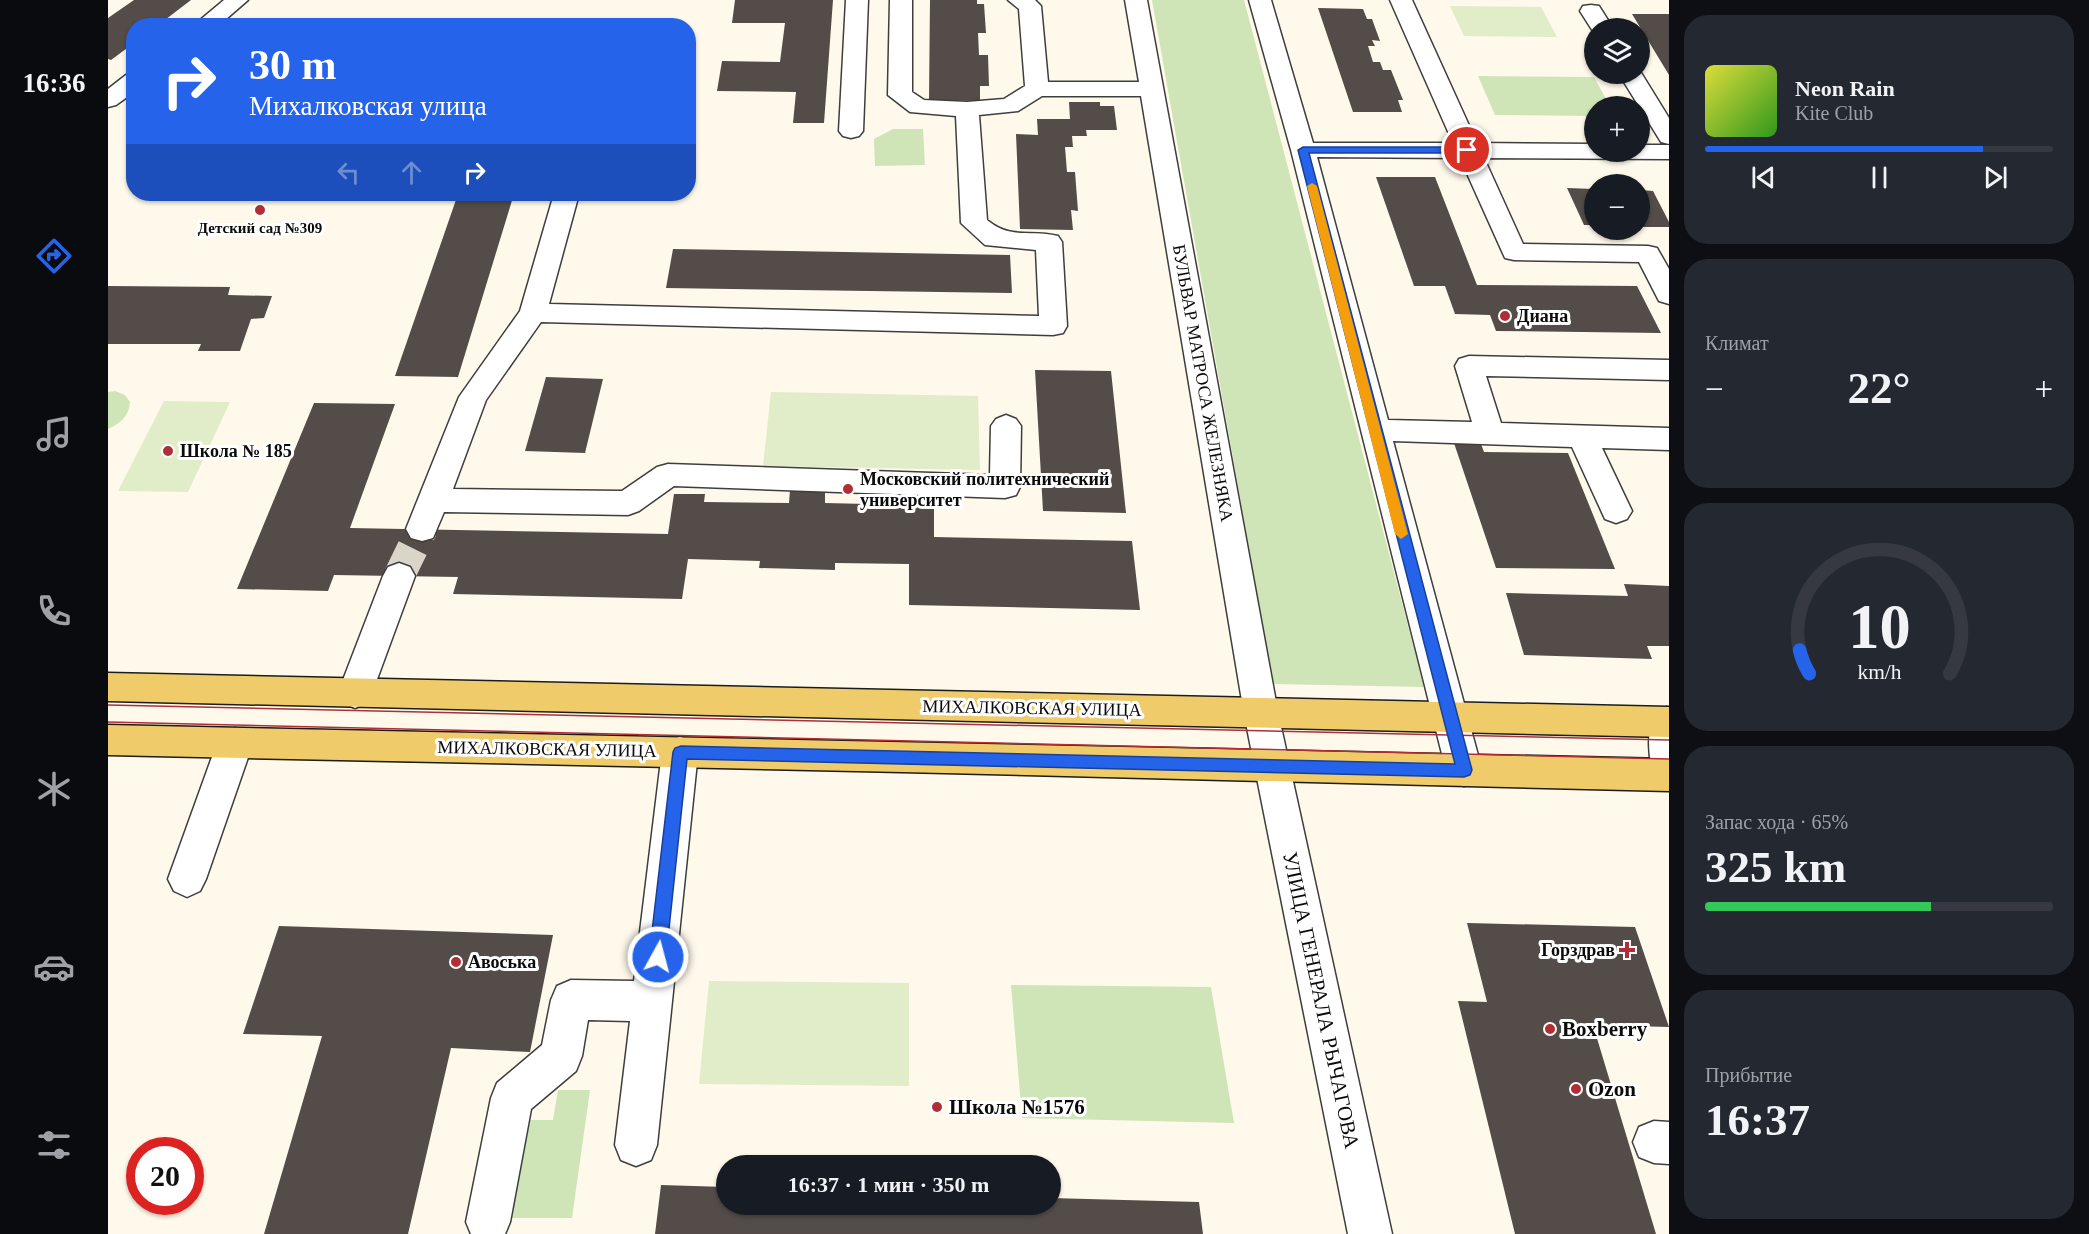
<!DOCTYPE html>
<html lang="ru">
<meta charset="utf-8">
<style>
body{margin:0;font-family:Georgia,serif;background:#242831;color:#f1f3f6;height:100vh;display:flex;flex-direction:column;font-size:22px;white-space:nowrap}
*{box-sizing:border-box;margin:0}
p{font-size:20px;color:#9ea1a6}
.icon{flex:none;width:33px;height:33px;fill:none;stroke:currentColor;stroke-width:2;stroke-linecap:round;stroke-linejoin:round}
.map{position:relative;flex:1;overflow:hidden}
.panel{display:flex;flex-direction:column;gap:15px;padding:15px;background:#0d0f14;width:420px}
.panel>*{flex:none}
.hud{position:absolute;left:18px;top:18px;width:570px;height:183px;border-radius:24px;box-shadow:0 2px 4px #0004;background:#2563eb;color:#fff;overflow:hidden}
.fabs{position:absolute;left:1476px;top:18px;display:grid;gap:12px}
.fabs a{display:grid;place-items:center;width:66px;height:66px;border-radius:50%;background:#171b24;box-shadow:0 2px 4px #0004;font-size:30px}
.speed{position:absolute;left:18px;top:1137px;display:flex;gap:12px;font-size:30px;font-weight:700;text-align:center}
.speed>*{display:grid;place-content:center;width:78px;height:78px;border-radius:50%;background:#171b24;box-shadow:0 2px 4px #0004;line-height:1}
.speed .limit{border:9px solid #d22;background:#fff;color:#111}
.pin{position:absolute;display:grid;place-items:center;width:51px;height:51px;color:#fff;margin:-26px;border:3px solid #fff;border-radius:50%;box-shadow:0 2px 6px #0007}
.me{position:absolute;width:66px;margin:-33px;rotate:7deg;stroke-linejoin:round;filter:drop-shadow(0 0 4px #0008)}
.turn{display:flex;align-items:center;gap:21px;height:126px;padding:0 24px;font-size:27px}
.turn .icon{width:78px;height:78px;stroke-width:2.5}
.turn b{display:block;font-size:42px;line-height:51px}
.lanes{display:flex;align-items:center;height:57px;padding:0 24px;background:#0003;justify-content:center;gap:30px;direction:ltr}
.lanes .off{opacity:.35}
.big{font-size:45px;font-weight:600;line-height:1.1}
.panel .tile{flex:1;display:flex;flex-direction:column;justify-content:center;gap:9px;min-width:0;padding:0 21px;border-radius:24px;background:#242831}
.panel .dial{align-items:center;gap:0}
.dial svg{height:156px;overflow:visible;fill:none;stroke:#363941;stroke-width:7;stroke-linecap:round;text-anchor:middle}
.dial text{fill:#f1f3f6;stroke:none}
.song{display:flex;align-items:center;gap:18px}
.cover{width:72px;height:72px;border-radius:9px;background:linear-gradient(135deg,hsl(60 70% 55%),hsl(110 70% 35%))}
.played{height:6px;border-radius:3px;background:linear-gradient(90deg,#2563eb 80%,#363941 80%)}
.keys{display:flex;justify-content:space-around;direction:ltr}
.heat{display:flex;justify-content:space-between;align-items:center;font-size:33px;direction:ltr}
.charge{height:9px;border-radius:4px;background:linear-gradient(90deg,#34c759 65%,#363941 0)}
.trip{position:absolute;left:608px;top:1155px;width:345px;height:60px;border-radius:30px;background:#171b24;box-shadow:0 2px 4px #0004;font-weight:600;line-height:60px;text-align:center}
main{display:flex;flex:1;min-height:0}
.dock{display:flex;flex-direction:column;width:108px;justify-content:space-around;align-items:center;background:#090b0e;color:#9ea1a6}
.dock .icon{width:42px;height:42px}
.dock .current{color:#2563eb}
.dock b{font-size:27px;color:#f1f3f6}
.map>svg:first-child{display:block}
.green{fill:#cfe5b7}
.pitch{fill:#e0edc8}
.building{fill:#534c48}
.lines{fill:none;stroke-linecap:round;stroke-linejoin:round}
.minor-tunnel{stroke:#dad5c9;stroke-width:31;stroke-dasharray:31 16;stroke-linecap:butt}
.minor-casing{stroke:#3e3e3e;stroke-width:3}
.major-casing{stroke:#1c1c1c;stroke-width:3}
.minor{fill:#fff;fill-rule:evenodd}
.major{fill:#efcc69;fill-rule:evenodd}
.tram{stroke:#b02e36;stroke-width:1.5}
.route{fill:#2563eb;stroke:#184099;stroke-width:1.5}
.slow{fill:#f59e0b}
.poi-dot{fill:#b02e36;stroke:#fff;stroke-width:2}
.labels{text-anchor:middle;stroke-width:6;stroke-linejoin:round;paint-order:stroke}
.far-poi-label{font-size:15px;font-weight:bold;fill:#0b0b0b;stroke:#fff}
.poi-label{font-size:18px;font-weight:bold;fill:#0b0b0b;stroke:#fff;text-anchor:start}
.street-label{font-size:18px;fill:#0b0b0b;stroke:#fff}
.near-street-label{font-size:21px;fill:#0b0b0b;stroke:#fff}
.near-poi-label{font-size:21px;font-weight:bold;fill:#0b0b0b;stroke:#fff;text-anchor:start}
</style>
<main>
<nav class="dock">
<b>16:36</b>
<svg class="icon current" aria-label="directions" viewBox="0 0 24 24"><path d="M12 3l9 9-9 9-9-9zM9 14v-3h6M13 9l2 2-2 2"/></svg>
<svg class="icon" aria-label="music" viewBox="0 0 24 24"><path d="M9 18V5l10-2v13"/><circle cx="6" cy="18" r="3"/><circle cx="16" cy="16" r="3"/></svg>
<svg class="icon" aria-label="phone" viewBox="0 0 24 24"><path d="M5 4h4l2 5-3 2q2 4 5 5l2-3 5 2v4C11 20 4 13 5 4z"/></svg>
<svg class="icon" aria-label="climate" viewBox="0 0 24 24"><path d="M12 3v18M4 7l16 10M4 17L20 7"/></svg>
<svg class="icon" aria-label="car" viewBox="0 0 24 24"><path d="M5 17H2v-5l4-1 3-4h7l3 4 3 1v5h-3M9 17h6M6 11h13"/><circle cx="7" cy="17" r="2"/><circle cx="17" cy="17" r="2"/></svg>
<svg class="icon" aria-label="filters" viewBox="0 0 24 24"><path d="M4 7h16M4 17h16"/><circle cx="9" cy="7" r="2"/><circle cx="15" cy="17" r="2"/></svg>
</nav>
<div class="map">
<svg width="1561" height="1234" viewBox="0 0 1561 1234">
<rect width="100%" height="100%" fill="#fef9ea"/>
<!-- green -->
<path class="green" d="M1044,0h92l180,687 -151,-3z
M1370,76l116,1 16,29h-16v10l-99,-1z
M785,129h30l2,36 -50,1 -1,-27z
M7,391l10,4 5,7c-1,14 -9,21 -22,27v-37z
M903,985l200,2 23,136 -212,-5z
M450,1090h32l-18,128h-60l16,-98h25z"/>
<!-- pitch -->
<path class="pitch" d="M1342,6l91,1 16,30 -93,-1z
M663,392l207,4 2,74 -217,-4z
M56,401l66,1 -42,90 -70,-1z
M601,981l200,2v103l-210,-2z"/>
<!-- building -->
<path class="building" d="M26,0h57l-34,26h-23v17l-23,17 -3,-1v-41z
M627,0h98l-9,123h-31l3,-31 -79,-1 5,-30 58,1 5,-39h-53z
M822,0h47v4h7l2,29h-8l1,22h9l1,31h-9v15l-51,-1z
M1210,8l45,1 4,10h5l8,22 -8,-1 3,6h-7l5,16h7l3,8h8l12,30h-5l4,12h-49z
M1524,14h37v61z
M961,102h31v4h14l3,24h-31l1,6h-15l1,11h-8l2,25h8l3,39 -7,-1 2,20 -53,-1 -4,-95 22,1 -1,-16h33z
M1268,177h59l42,108 160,1 24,47 -165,-2 -6,-16 -35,-1 -10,-28h-31z
M1459,188l27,1v36h-10z
M1532,190l13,1 16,31v5h-29z
M350,194h56l-56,183 -63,-1z
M565,249l337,6 2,38 -346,-5z
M0,286l122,1 -2,8 44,1 -8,22 -13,1 -11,32h-42l3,-7h-93z
M927,370l76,1 15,142 -83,-2z
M438,377l57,2 -18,74 -60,-2z
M206,403l81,1 -45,124 318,6 6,-40h31l-1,8 85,1 1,-13 35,1v12l84,2v-8h25v40l198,4 8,69 -231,-5v-41l-74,-1v7l-76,-2 1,-7 -72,-2 -6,40 -229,-5 5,-17 -124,-2 -6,16 -91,-2z
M1346,443l27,1 3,8 84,1 47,116 -119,-1z
M1516,584l45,2v60h-22l5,13 -128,-4 -18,-62 122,3z
M1359,923l168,4 34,100 -76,-2 63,209h-141l-57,-233 29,1z
M171,926l274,9 -23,117 -79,-4 -43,186h-144l58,-198 -79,-2z
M553,1185l65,2v17h324v-6l149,4 4,32h-548z"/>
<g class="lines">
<!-- minor-tunnel -->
<path class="minor-tunnel" d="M291,576l23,-47"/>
<defs>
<path id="minor" d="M116,0h24l-30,26h-25z
M738,0h22l-5,131 -4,5 -8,2 -8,-2 -4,-5z
M782,0h22v92l12,8 43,2 37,-3 21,-13 -6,-77 -11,-9h27l6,6 7,76h91l-14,-82h22l131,713 114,521h-44l-104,-521 -103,-617h-99l-24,15 -39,4 8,105c24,20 43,9 71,16l4,6 5,84 -4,7 -10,2 -512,-13 -55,78 -33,89 169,2 35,-24 11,-3 322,11 1,-49 5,-7 10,-4 10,4 5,7 -1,61 -4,8 -11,3 -331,-12 -35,25 -11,4 -184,-3 -11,26 -11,3 -11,-3 -5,-9 53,-132 61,-86 34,-117h25l-30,110 490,12 -3,-66 -51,-5 -24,-22 -5,-107 -46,-4 -22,-17z
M1141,0h22l42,143h140l-63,-143h22l65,143 117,1v8h46v-7h29v14l-185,-1 39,86 125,2 9,2 12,21v35l-10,-3 -20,-39 -125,-2 -9,-2 -45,-100 -143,-1 71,263 84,2 -17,-56 4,-7 10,-3 200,4v20l-183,-4 15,47 168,5v22l-67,-2 30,63 -5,8 -11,4 -11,-4 -33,-72 -179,-6 89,329 -5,11 -13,5 -13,-5 -5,-11 -155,-620z
M1483,5l8,1 14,22h-19v5l-14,-22 3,-5z
M1532,71l29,47v26l-8,-2 -42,-68h21z
M26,73v19l-18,13 -8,2v-18l18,-14z
M291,563l11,4 5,9 -43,117 -5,10 -12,5 -12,-5 -5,-10 45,-117 5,-9z
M1559,707l2,1v77l-13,-5c-8,-18 -10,-50 -1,-69z
M127,728l13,4 5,11 -47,136 -6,12 -13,6 -13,-6 -6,-12 49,-136 5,-11z
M572,737l13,4 5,11 -41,393 -6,15 -15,6 -15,-6 -6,-15 15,-124 -42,-1 -6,36 -6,15 -45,38 -21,113 -5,12h-34l-5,-12 25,-124 6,-15 45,-38 9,-45 6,-14 14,-6 63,1 28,-229 5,-11z
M1546,1121l15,1v42l-15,-1 -15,-6 -6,-15 6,-15z"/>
<path id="major" d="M0,673l1561,34v30l-1561,-36z
M0,725l1561,34v32l-767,-19 -794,-17z"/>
</defs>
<!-- minor casing -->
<use href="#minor" class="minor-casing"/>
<!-- major casing -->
<use href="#major" class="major-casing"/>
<!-- minor -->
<use href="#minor" class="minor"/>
<!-- major -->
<use href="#major" class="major"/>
<!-- tram -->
<path class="tram" d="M0,705l1561,35
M0,722l1561,37"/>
</g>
<!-- route -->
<path class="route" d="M1195,147h164l5,3 -5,3h-158l163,617 -2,5 -6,2 -777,-18 -21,198 -3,5 -5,3 -6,-3 -3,-5 24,-205 2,-4 6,-2 774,18 -157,-614z"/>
<!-- slow -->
<path class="slow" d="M1204,183l5,3 91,348 -7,5 -6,-5 -88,-348z"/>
<!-- markers -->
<g class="poi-dot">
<circle cx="152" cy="210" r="6"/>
<circle cx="1397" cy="316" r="6"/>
<circle cx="60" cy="451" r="6"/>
<circle cx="740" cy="489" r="6"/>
<path d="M1516 941h6v6h6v6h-6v6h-6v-6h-6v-6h6z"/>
<circle cx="348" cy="962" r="6"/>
<circle cx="1442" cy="1029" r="6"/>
<circle cx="1468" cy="1089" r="6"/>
<circle cx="829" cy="1107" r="6"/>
</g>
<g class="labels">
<!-- far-poi labels -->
<g class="far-poi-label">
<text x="152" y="233">Детский сад №309</text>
</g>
<!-- poi labels -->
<g class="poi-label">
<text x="1409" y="322">Диана</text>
<text x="72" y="457">Школа № 185</text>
<text x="752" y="485">Московский политехнический<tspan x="752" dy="21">университет</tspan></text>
<text x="1507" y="956" text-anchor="end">Горздрав</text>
<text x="360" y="968">Авоська</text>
</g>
<!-- street labels -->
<g class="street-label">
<text transform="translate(1095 383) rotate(80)" y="6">БУЛЬВАР МАТРОСА ЖЕЛЕЗНЯКА</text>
<text transform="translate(924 708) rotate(1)" y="6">МИХАЛКОВСКАЯ УЛИЦА</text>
<text transform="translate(439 749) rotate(1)" y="6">МИХАЛКОВСКАЯ УЛИЦА</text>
</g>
<!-- near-street labels -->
<g class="near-street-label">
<text transform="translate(1213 1000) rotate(78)" y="7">УЛИЦА ГЕНЕРАЛА РЫЧАГОВА</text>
</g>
<!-- near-poi labels -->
<g class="near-poi-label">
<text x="1454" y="1036">Boxberry</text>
<text x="1480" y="1096">Ozon</text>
<text x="841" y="1114">Школа №1576</text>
</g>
</g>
</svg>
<div class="fabs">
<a><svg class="icon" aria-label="layers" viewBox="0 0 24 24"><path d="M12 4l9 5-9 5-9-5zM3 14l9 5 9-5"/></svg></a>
<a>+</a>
<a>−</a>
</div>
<div class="speed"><div class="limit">20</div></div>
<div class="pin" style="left:1359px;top:150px;background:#d93025"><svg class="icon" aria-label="arrive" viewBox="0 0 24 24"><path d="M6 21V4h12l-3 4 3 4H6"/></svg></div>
<svg class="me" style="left:550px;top:957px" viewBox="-20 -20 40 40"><circle r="17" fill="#2563eb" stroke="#fff" stroke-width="3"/><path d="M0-11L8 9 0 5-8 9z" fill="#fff"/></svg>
<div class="trip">16:37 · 1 мин · 350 m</div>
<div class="hud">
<div class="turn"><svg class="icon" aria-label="right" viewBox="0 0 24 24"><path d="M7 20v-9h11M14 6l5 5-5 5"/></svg><div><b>30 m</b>Михалковская улица</div></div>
<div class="lanes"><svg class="icon off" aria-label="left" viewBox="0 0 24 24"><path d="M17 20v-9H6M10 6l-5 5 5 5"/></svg><svg class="icon off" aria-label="ahead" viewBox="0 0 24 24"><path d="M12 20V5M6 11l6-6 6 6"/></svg><svg class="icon" aria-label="right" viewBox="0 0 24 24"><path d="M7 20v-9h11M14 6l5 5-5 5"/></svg></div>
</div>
</div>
<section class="panel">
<div class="tile">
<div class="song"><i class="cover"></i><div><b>Neon Rain</b><p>Kite Club</p></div></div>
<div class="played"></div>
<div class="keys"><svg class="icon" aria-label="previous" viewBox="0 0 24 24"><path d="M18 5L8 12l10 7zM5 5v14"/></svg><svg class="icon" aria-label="pause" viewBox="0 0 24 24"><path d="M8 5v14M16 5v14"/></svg><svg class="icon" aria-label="next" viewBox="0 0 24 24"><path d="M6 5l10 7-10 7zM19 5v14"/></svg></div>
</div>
<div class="tile"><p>Климат</p>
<div class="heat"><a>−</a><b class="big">22°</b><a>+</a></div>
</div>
<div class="tile dial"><svg viewBox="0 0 100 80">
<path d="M14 69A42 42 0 1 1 86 69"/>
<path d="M14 69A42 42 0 0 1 9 57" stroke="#2563eb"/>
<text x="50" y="56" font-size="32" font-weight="700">10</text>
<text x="50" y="72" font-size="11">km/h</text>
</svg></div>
<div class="tile"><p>Запас хода · 65%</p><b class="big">325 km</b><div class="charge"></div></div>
<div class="tile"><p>Прибытие</p><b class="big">16:37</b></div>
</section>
</main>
